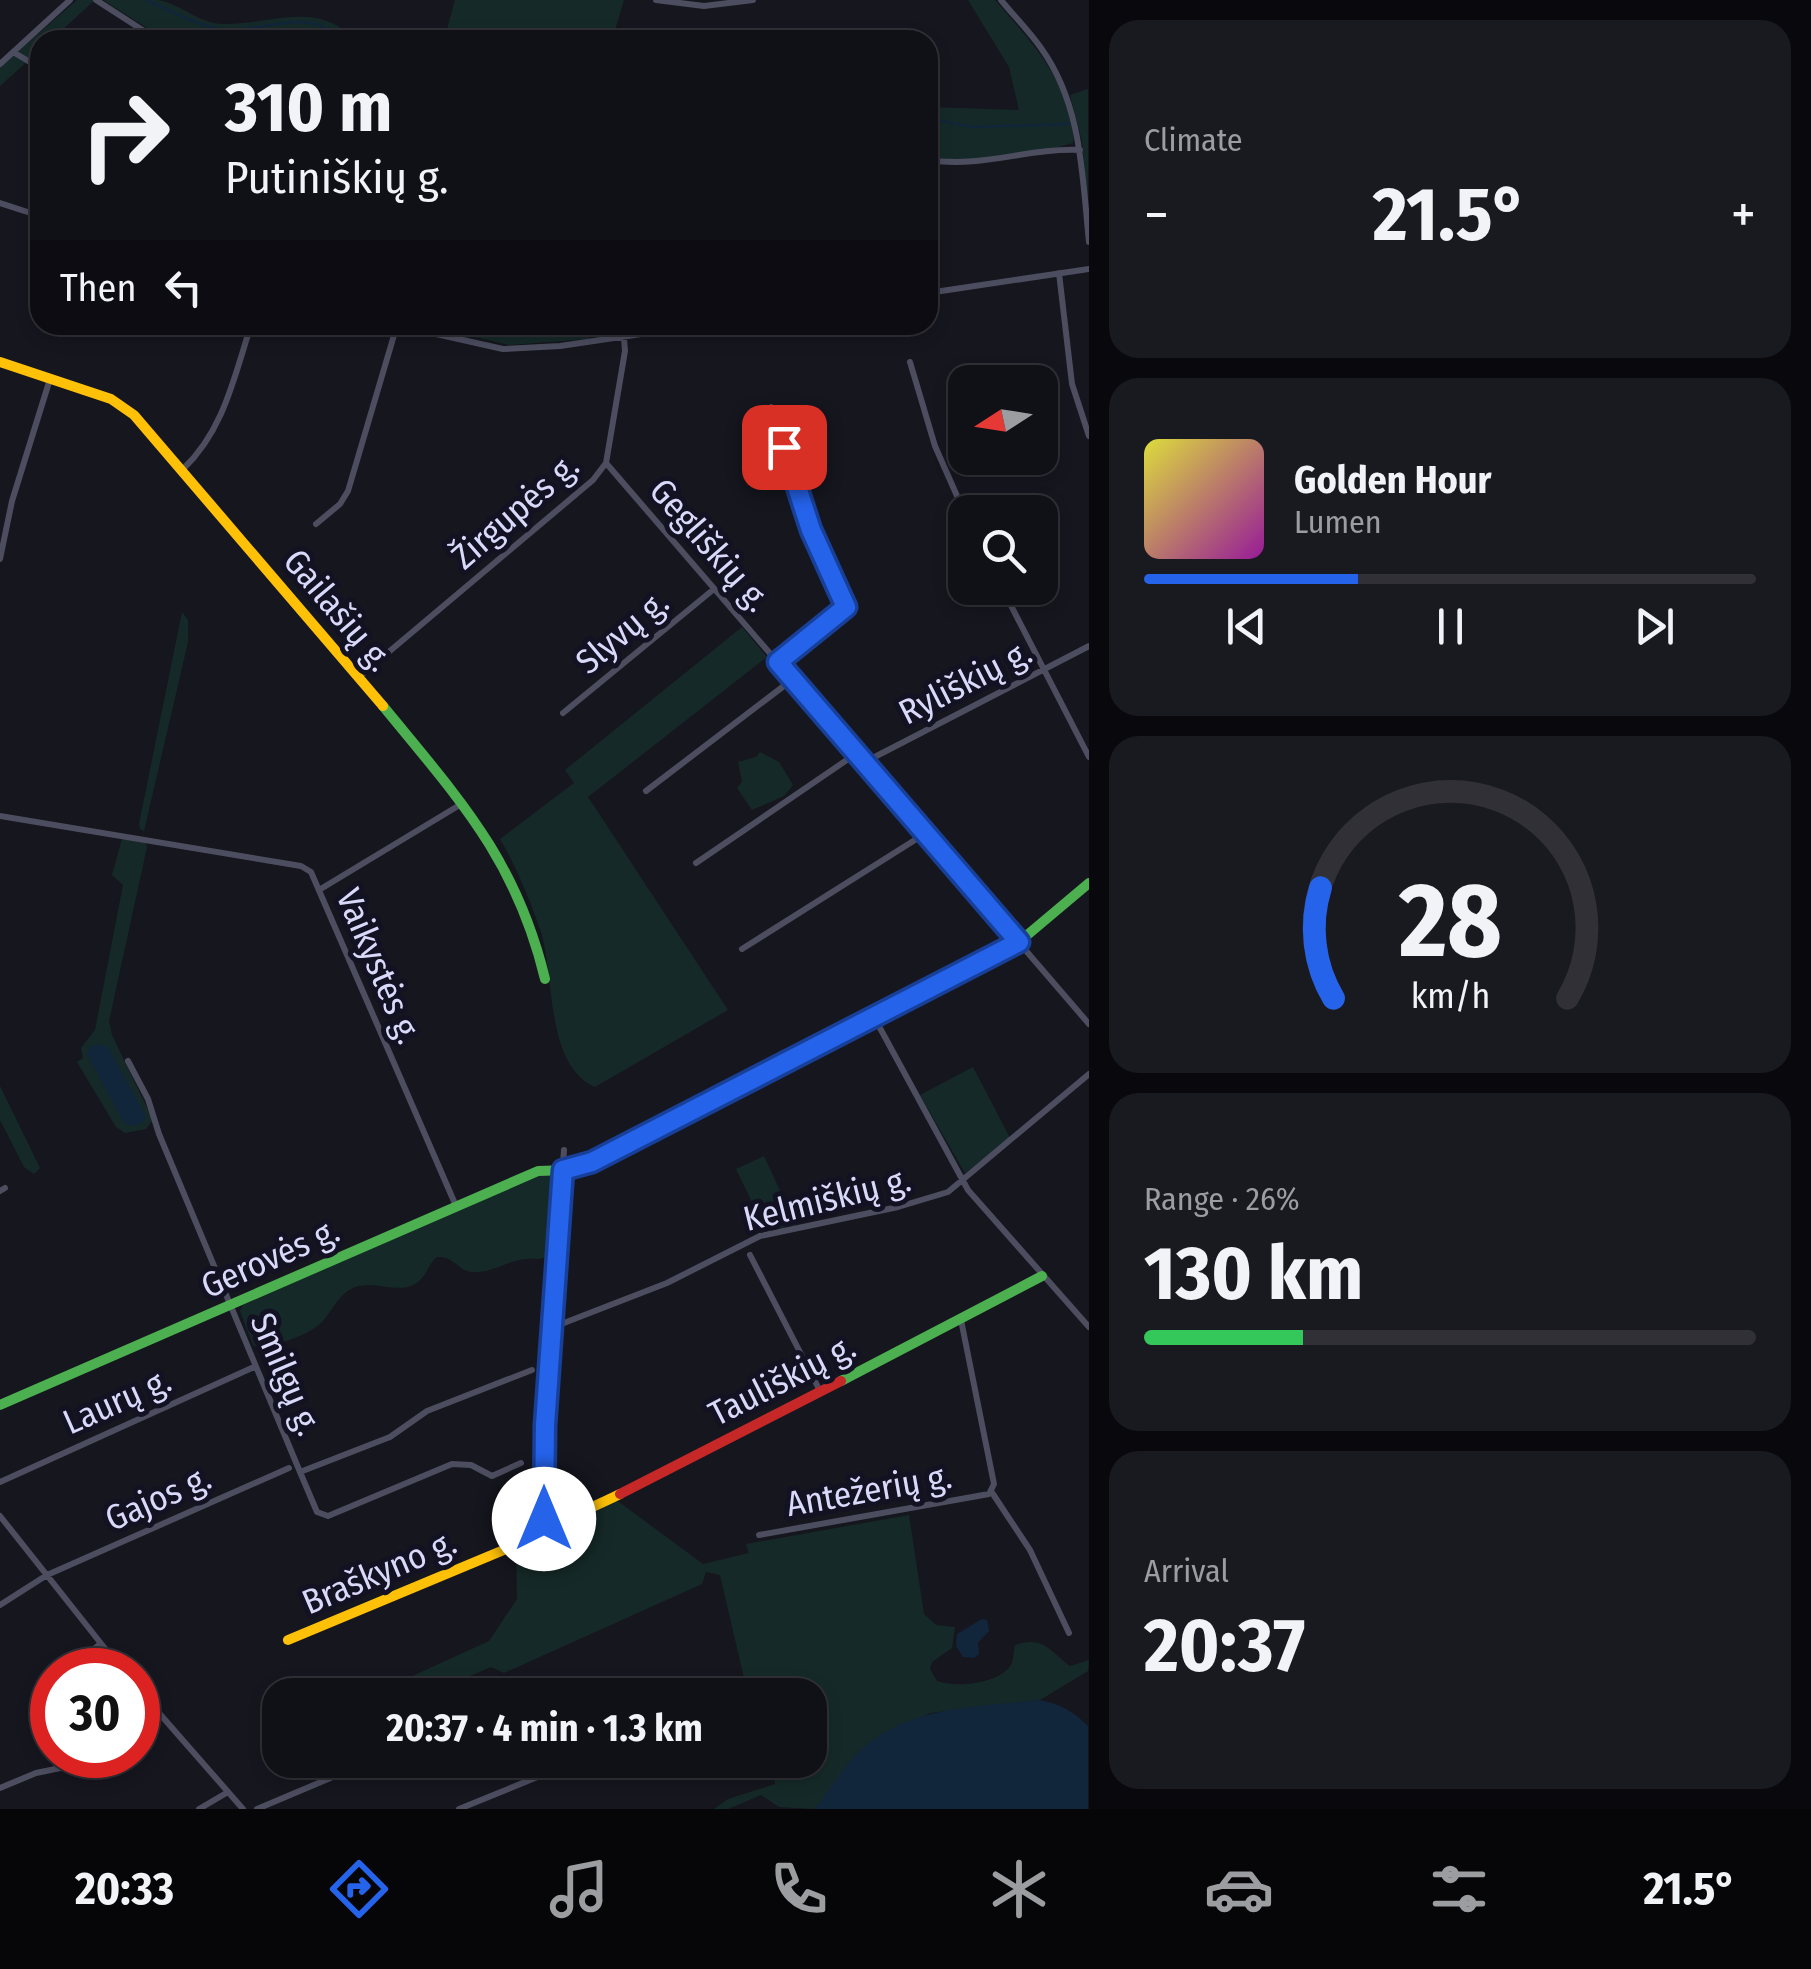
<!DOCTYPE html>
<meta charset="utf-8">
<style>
body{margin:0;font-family:"Fira Sans Condensed",sans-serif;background:#191920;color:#f1f3f6;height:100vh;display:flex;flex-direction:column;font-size:38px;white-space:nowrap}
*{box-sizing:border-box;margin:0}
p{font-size:32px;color:#9c9da1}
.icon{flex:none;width:55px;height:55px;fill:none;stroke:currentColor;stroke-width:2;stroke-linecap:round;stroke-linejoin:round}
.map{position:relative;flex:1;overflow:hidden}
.panel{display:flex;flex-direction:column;gap:20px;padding:20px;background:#09090d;width:722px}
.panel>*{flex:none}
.banner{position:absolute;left:30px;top:30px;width:908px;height:305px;border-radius:30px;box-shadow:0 5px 15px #0003,0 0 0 2px #303036;background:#101017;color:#f1f3f6;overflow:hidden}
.needle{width:65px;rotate:258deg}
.fabs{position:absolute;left:948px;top:365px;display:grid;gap:20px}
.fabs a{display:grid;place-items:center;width:110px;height:110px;border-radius:20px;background:#101017;box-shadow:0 5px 15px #0003,0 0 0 2px #303036;font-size:50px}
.speed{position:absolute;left:30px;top:1648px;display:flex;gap:20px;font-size:50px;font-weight:700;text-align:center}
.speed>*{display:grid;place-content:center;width:130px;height:130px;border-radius:50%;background:#101017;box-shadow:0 5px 15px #0003,0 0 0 2px #303036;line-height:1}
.speed .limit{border:15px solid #d22;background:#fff;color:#111}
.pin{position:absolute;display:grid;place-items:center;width:85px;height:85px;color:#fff;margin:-42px;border-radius:20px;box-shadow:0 5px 15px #0006}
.me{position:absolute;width:110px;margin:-55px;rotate:0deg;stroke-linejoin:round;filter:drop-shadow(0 0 8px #0008)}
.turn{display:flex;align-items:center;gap:35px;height:210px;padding:0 30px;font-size:45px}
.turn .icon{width:130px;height:130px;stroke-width:2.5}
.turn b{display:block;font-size:70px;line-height:85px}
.then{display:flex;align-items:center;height:95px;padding:0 30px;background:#0003;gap:20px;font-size:38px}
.big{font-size:75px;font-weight:700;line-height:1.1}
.panel .card{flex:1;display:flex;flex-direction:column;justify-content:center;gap:15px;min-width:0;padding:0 35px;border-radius:30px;background:#191920}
.panel .dial{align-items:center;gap:0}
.dial svg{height:260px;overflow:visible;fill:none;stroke:#303036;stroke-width:7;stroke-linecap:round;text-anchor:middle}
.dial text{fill:#f1f3f6;stroke:none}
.song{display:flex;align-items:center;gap:30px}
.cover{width:120px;height:120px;border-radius:15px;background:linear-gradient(135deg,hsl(60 70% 55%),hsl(300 70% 35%))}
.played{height:10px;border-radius:5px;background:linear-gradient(90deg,#2563eb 35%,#303036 35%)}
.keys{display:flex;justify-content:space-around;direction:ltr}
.heat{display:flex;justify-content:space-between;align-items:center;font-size:55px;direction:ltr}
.charge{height:15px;border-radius:8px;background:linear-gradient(90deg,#34c759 26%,#303036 0)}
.trip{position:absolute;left:262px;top:1678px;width:565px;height:100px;border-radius:30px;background:#101017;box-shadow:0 5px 15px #0003,0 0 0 2px #303036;font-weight:700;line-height:100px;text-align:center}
.dock{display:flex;height:160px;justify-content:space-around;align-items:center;background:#060609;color:#9c9da1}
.dock .icon{width:70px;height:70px}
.dock .on{color:#2563eb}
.dock b{font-size:45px;color:#f1f3f6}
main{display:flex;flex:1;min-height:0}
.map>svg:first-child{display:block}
.green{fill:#152a28}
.water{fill:#11253b}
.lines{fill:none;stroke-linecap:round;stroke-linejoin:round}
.stream{stroke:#11253b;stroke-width:2.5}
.street{stroke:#4c4d5f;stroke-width:6}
.fast{stroke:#4caf50;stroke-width:10}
.slow{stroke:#ffc107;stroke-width:10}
.jam{stroke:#c62828;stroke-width:10}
.route-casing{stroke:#184099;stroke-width:25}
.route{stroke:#2563eb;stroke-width:18}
.labels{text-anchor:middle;stroke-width:10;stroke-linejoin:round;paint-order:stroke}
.street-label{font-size:35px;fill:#d9d9fa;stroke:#131223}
</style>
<main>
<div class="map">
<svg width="1089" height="1809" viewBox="0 0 1089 1809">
<rect width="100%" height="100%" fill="#16161f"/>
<!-- green -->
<path class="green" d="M77,0h18l-44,40h-11v10l-40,36v-19z
M103,0c18,0 38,0 55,0 23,4 41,24 66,24 52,0 91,-24 132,16h-190z
M455,0h169l-12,40h-126l-1,-4 -39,-3z
M968,0h27c31,36 84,91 78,143 -37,12 -108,22 -145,13v-49l91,3 -10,-43z
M1088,89v114l-6,-62 -12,-46z
M425,325h75l1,7 34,1v-8h54v14l-80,6z
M182,612l6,8v22l-44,189 -4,-2 -1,-5z
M742,627l25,30 -179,140 140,213 -133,77c-50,-22 -40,-110 -54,-155 -11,-32 -24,-64 -41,-93l74,-56 -9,-13z
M760,752l19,10 14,23 -9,11 -32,14 -15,-22 5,-6 -4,-20 18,-5z
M122,839l24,4 1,4 -38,174 3,14 41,85 -7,9 -21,4 -9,-6 -39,-65 6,-4 -2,-10 14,-18 28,-145 -11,-10z
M973,1067l37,71 -45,35 -45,-78z
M0,1086l40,82 -6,6 -10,-7 -24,-47z
M764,1156l32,69 -30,6 -30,-62z
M542,1173l8,1 4,10 -5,71c-10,6 -12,3 -23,4 -17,1 -36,15 -54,13 -15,-2 -18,-16 -35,-15 -9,7 -10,18 -19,25 -19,15 -45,-5 -67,7 -15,8 -20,25 -31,35 -15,13 -39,18 -57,25l-10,-4 -13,-34 3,-6z
M615,1499l88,65 46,-11 -3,-9 163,-29 15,99 12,11 19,2 -3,21 -20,14 -2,7 7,12c19,7 57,3 72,-13 5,-6 4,-15 6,-23 28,-10 36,7 55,21l19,-6 -1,11 -48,29 -110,13 -64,33 -51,63 -36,-2 -18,-12 -33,14h-14l14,-10 47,-15 -3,-24h38v-65h-62l-28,-120 -14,-3 -4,12 -198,89 -13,-6 -65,28h-13l-6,-7 1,-10 81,-37 28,-42 -1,-50z"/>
<!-- water -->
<path class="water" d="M99,1044l9,3 37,68 -1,7 -12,4 -8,-3 -37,-69 3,-7z
M982,1619l5,1 2,11 -11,12 1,11 -5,4 -11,-1 -7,-11 1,-12z
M1040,1700c21,4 34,12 48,26v83h-273c15,-20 29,-44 48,-61 49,-43 116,-41 177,-48z"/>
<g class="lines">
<!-- stream -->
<path class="stream" d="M147,0c24,11 48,25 74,29 40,6 87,-26 120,11
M928,118l43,9 99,-3"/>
<!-- street -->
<path class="street" d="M96,0l62,40
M656,0l48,6 49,-6
M1001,0c13,16 28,31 40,48 41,57 41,127 48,194
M13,52l27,16
M0,64l70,-64
M928,160c57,8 98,-12 152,-10
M0,203l40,13
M1059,273l13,111 17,52
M928,293l161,-24
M396,325l107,24 57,-3 142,-21
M910,362l25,84 30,68
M771,407l40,123 34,77 -67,55
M606,463l483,561
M183,469c41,-39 51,-92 68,-144
M316,524l24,-20 8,-13 49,-166
M0,559l12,-58 38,-122
M1002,588l87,169
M359,677l234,-197 13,-17 19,-112 -1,-13
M563,713l151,-124
M865,762l224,-116
M646,791l147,-112
M0,816l301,50 10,6 145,334
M696,863l161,-110
M319,890l144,-87
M742,949l184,-116
M874,1017l94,173 121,137
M128,1061l20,38 11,35 141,338 90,-35 37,-26 105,-41
M0,1191l5,-3
M750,1255l70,136
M551,1328l116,-45 93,-47 138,-29 50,-15 141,-118
M300,1472l17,40 11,4 124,-52 19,1 21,11 29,-13
M0,1482l254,-115
M991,1491l39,59 39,83
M0,1516l122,154
M545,1527l-3,-34 3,-68 19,-275
M759,1535l230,-41 5,-10 -33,-164
M0,1605l47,-30 242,-107
M69,1670l31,-26
M138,1689l105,120
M0,1788l36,-15 34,-7 8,-11
M199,1809l29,-17
M257,1809l97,-41
M459,1809l120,-49"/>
<!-- fast -->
<path class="fast" d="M383,706c76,93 133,153 162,273
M841,1381l201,-105
M0,1405l538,-234 31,-1 22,-8 428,-220 70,-59"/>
<!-- slow -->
<path class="slow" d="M0,362l111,37 23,16 249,291
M288,1640l230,-96c32,-20 68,-33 102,-50"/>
<!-- jam -->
<path class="jam" d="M620,1494l221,-113"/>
</g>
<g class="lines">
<defs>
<path id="route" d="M544,1519l1,-94 18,-255 29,-8 427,-220 -241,-280 68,-55 -35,-77 -27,-83"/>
</defs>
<!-- route casing -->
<use href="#route" class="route-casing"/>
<!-- route -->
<use href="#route" class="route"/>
</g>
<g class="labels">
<!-- street labels -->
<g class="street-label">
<text transform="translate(515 511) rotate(-41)" y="12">Žirgupės g.</text>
<text transform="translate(710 545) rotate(49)" y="12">Gegliškių g.</text>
<text transform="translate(338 610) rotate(50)" y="12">Gailašių g.</text>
<text transform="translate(622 632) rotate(-40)" y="12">Slyvų g.</text>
<text transform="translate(965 682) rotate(-27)" y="12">Ryliškių g.</text>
<text transform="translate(379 966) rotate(67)" y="12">Vaikystės g.</text>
<text transform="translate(827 1199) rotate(-14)" y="12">Kelmiškių g.</text>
<text transform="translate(270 1258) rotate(-24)" y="12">Gerovės g.</text>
<text transform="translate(286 1374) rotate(67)" y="12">Smilgų g.</text>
<text transform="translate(782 1380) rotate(-27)" y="12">Tauliškių g.</text>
<text transform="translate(117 1401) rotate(-24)" y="12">Laurų g.</text>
<text transform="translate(869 1490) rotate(-10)" y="12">Antežerių g.</text>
<text transform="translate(158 1498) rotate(-24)" y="12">Gajos g.</text>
<text transform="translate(379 1572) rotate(-23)" y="12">Braškyno g.</text>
</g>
</g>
</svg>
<div class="fabs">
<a><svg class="needle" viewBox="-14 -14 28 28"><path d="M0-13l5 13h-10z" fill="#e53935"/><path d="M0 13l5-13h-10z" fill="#9c9da1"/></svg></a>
<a><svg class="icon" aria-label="search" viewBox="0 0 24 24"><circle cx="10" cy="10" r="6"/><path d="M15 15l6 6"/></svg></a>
</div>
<div class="speed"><div class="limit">30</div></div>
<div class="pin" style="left:784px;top:447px;background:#d93025"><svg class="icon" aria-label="arrive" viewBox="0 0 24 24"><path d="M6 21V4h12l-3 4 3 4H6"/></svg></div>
<svg class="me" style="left:544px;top:1519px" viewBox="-20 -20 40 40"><circle r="19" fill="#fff"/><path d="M0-13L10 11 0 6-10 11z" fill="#2563eb"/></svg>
<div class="trip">20:37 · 4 min · 1.3 km</div>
<div class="banner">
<div class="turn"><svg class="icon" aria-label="right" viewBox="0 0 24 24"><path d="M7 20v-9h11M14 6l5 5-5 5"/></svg><div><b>310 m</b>Putiniškių g.</div></div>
<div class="then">Then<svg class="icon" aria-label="left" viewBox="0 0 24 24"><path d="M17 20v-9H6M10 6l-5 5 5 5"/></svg></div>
</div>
</div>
<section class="panel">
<div class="card"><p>Climate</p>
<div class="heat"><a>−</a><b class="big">21.5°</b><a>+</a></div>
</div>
<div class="card">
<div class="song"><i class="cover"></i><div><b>Golden Hour</b><p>Lumen</p></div></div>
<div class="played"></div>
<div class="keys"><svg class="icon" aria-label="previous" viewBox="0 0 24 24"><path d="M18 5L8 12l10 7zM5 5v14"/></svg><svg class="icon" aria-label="pause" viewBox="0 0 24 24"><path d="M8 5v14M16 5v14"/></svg><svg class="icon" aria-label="next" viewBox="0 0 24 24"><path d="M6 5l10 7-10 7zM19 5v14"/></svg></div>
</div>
<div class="card dial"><svg viewBox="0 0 100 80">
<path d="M14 69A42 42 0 1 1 86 69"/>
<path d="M14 69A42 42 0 0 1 10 35" stroke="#2563eb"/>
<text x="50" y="56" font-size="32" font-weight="700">28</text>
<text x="50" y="72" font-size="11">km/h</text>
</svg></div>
<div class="card"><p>Range · 26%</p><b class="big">130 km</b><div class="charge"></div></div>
<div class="card"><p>Arrival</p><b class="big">20:37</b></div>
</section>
</main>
<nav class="dock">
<b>20:33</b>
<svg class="icon on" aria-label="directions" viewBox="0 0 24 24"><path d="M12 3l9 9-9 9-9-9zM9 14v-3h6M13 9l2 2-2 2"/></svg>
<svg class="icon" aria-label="music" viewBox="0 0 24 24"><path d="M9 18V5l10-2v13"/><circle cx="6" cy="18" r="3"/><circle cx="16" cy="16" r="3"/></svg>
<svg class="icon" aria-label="phone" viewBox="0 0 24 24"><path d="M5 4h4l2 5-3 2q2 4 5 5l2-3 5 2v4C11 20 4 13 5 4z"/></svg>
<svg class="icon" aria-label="climate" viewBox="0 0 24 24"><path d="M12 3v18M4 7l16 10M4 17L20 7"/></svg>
<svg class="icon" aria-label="car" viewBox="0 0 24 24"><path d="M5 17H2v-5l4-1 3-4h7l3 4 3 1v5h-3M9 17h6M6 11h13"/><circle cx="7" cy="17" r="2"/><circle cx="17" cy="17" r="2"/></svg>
<svg class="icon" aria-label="filters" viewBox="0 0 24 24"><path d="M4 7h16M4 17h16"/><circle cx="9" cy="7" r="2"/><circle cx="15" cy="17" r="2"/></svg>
<b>21.5°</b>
</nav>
